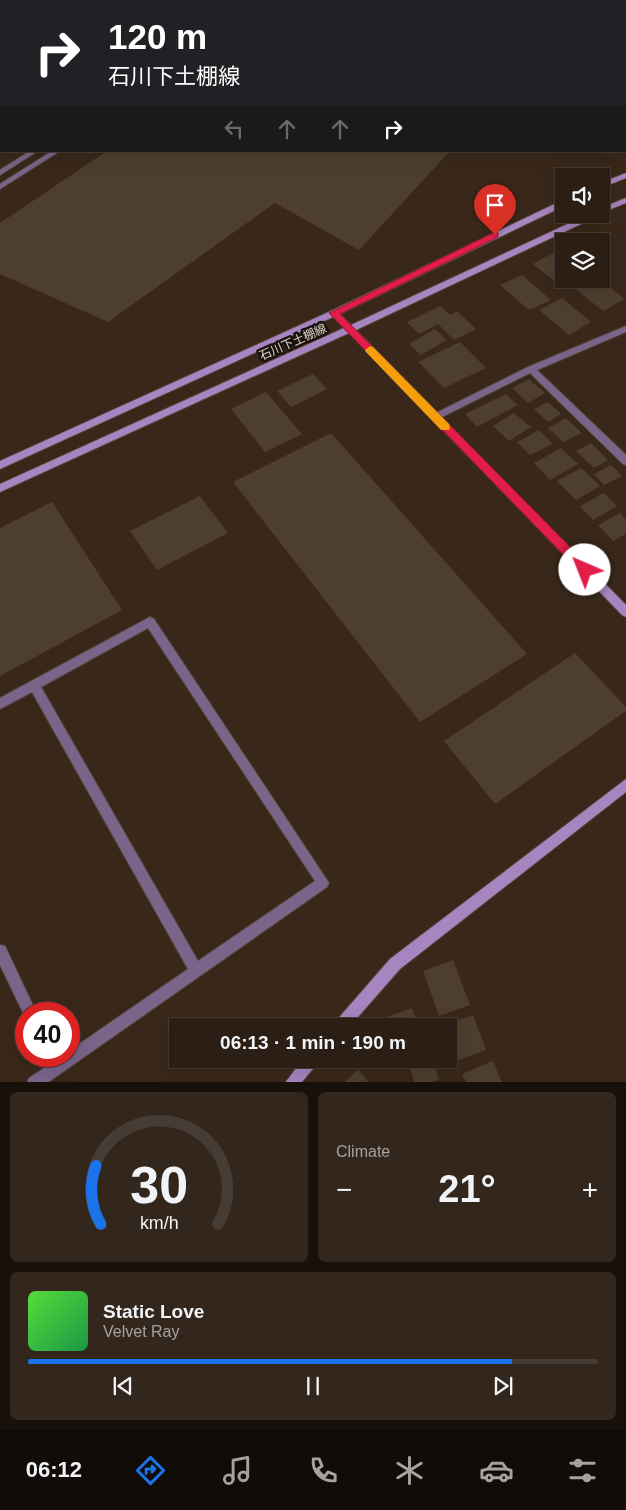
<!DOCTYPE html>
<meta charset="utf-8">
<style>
body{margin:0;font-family:Arial,"Noto Sans JP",sans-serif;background:#33271d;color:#f1f3f6;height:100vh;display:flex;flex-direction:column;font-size:19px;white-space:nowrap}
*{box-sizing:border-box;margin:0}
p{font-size:16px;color:#a6a2a0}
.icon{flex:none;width:28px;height:28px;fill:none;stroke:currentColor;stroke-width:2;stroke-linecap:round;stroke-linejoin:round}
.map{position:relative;height:1082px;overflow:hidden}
.sheet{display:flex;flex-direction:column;gap:10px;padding:10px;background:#18100b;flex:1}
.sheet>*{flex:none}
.banner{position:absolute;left:0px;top:0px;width:626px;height:152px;box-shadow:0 5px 20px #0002,0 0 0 1px #473c34;background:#202124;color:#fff;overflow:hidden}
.tools{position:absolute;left:555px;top:168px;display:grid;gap:10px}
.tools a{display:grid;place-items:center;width:55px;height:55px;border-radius:0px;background:#2b1e14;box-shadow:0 5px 20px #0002,0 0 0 1px #473c34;font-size:25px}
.speed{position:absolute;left:15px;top:1002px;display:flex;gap:10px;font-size:25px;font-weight:700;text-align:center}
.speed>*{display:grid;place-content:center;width:65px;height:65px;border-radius:50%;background:#2b1e14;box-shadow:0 5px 20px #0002,0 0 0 1px #473c34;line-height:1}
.speed .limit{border:8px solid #d22;background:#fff;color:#111}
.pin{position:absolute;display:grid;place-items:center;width:42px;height:42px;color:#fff;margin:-51px -21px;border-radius:50% 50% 50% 0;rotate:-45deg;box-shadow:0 0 5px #0007}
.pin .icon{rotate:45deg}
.me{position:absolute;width:55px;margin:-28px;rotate:316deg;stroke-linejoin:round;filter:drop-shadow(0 0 4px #0008)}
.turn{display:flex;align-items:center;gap:18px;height:105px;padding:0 25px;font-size:22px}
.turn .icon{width:65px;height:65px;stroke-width:2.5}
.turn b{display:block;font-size:35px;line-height:42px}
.lanes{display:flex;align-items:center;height:48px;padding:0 25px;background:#0003;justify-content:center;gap:25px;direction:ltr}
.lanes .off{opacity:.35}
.big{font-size:38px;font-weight:700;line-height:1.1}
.sheet .card{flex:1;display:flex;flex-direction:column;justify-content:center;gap:8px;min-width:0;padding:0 18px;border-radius:8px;background:#33271d}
.sheet .dial{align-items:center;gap:0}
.dial svg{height:130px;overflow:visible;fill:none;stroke:#473c34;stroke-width:7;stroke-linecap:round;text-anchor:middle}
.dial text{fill:#f1f3f6;stroke:none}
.song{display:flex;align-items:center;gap:15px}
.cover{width:60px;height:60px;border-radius:8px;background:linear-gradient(135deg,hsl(110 70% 55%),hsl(140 70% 35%))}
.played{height:5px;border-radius:2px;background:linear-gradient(90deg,#1a73e8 85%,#473c34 85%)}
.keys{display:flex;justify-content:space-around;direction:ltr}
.heat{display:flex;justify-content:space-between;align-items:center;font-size:28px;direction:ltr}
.sheet .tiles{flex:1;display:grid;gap:10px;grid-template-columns:1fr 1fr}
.card:last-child{grid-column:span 2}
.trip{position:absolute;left:169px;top:1018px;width:288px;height:50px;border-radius:0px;background:#2b1e14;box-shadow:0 5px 20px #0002,0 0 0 1px #473c34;font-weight:700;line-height:50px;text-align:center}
.tabs{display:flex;height:80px;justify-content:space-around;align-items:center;background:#110c08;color:#a6a2a0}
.tabs .icon{width:35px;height:35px}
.tabs .current{color:#1a73e8}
.tabs b{font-size:22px;color:#f1f3f6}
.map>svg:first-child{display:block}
.building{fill:#4e3e2e}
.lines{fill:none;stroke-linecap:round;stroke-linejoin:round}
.lane-casing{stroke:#544436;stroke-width:2}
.street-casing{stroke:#544436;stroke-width:2}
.secondary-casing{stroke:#544436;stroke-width:2}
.lane{fill:#7a658a;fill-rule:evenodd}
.street{fill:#7a658a;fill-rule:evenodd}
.secondary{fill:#a685c0;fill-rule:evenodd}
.route{fill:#e11d48;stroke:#92132f}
.slow{fill:#f59e0b}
.labels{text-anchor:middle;stroke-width:5;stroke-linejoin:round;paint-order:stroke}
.street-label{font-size:12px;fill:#e0d4cc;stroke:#1a120c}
</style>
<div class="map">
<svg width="626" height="1083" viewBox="0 0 626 1083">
<rect width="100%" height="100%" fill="#39281a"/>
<!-- building -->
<path class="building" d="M107,151h343l-91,99 -84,-47 -167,119 -108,-48v-51z
M553,253l11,8v18h15l-17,8 -29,-23z
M522,275l29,25 -22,10 -29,-25z
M590,279h9l26,20 -22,12 -30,-24z
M562,298l29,24 -22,13 -30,-25z
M440,306l10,9 7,-4 19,18 -22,11 -16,-16 -19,10 -12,-12z
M435,329l12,11 -26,15 -12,-11z
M460,342l26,26 -42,20 -26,-26z
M313,374l14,15 -36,18 -14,-16z
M529,379l16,14 -17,10 -16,-15z
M266,392l36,42 -37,18 -34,-43z
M506,394l12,11 -41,22 -12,-13z
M548,402l13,12 -13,8 -14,-13z
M514,413l17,14 -22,14 -16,-15z
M566,418l16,15 -19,9 -15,-14z
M539,430l14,14 -23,11 -13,-13z
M331,433l196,221 -107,68 -187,-240z
M591,443l17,17 -14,8 -18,-17z
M561,448l17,16 -28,16 -16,-17z
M611,465l11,11 -18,9 -10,-11z
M581,468l19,18 -24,14 -19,-19z
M604,493l13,13 -24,14 -13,-14z
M200,496l28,37 -71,37 -27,-39z
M52,502l70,108 -122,66v-148z
M620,513l6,7v14l-13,7 -15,-16z
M575,653l51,54v4l-131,93 -51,-63z
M453,960l17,45 -31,11 -16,-45z
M412,1008l6,18h-28l-3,-9z
M473,1015l13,35 -32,12 -6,-18v-18h-6z
M432,1059l7,20 -10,4h-14l-5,-15z
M493,1061l9,22h-36l-4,-9z
M358,1069l11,14h-25z"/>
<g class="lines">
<defs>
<path id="lane" d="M30,151h8l-38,24v-5z
M52,151h8l-60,38v-5z"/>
<path id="street" d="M626,326v6l-89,38 89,85v10l-3,-1 -93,-91 -92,46 -3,1 -5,-3 2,-2 96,-48z
M150,617l4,2 175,264 -2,4 -280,196h-20l2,-5 18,-12 -4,-10h14l1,2 3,-2h8v-5l119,-82 -156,-277 -32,17v-11zM148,628l167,253 -117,80 -157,-274z
M0,945l5,1 32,68h-11v5l-26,-54z"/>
<path id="secondary" d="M626,173v5l-25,10v-5z
M626,198v5l-25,10v-5z
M561,201h3v5l-224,108 11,11 238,-111h10l-1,2 -242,114 270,275v12l-4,-2 -273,-282 -349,159v-8l344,-156 -11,-11 -333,152v-8l331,-150z
M626,779v13l-226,177 -50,57h-16l2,-5 54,-62z
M303,1059h16l-2,5 -16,19h-16z"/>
</defs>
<!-- lane casing -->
<use href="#lane" class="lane-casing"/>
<!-- street casing -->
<use href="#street" class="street-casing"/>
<!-- secondary casing -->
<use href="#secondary" class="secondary-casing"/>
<!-- lane -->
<use href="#lane" class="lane"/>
<!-- street -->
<use href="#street" class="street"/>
<!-- secondary -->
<use href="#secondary" class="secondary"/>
</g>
<!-- route -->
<path class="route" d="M495,232l3,1v4l-158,77 249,252 2,4 -2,3h-8l-252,-260z"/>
<!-- slow -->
<path class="slow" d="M370,346l3,1 76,77 1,3 -1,3h-8l-75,-78 -1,-2z"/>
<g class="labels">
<!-- street labels -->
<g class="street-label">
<text transform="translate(293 342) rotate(-24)" y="4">石川下土棚線</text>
</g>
</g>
</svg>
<div class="tools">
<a><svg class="icon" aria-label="sound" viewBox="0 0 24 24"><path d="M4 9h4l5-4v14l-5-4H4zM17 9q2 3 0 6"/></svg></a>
<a><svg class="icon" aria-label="layers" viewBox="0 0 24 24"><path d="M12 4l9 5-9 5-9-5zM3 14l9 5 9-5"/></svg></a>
</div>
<div class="speed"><div class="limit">40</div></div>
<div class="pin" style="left:495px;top:235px;background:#d93025"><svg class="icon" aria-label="arrive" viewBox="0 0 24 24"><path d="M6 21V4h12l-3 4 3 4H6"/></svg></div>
<svg class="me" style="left:585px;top:570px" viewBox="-20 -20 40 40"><circle r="19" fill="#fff"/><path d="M0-13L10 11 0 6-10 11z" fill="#e11d48"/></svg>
<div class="trip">06:13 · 1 min · 190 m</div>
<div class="banner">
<div class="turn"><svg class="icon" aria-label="right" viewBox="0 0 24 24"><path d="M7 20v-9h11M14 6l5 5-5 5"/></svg><div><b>120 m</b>石川下土棚線</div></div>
<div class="lanes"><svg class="icon off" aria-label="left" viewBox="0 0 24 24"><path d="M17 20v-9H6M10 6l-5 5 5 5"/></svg><svg class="icon off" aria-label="ahead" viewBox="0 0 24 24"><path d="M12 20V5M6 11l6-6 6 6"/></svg><svg class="icon off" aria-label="ahead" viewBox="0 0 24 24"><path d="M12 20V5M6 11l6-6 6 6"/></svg><svg class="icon" aria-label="right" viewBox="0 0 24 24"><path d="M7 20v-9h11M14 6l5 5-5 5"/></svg></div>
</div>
</div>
<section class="sheet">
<div class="tiles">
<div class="card dial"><svg viewBox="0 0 100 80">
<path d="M14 69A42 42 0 1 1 86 69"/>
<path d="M14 69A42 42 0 0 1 11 33" stroke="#1a73e8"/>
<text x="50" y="56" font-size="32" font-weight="700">30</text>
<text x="50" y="72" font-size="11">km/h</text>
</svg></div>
<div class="card"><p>Climate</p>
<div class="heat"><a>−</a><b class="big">21°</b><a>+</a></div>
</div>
<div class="card">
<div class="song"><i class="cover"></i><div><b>Static Love</b><p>Velvet Ray</p></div></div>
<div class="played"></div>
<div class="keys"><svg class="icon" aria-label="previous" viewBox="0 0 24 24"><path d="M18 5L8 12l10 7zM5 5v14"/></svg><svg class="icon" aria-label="pause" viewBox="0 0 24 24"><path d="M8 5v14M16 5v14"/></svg><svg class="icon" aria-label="next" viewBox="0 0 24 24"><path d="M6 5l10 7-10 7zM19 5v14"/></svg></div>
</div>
</div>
</section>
<nav class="tabs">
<b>06:12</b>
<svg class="icon current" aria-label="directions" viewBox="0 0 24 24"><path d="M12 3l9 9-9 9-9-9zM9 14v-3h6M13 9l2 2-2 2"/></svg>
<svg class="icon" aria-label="music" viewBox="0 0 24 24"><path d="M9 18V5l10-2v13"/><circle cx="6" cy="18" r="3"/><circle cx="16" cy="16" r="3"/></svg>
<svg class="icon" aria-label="phone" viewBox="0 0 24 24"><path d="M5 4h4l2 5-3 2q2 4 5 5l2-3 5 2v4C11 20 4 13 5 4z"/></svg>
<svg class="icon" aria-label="climate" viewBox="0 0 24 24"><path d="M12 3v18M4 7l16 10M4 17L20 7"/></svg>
<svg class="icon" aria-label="car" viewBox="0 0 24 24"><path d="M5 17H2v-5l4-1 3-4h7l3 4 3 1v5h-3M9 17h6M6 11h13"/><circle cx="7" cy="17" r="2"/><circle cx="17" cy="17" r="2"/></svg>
<svg class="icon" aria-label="filters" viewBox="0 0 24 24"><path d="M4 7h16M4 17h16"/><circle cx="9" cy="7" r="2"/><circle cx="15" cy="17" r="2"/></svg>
</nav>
